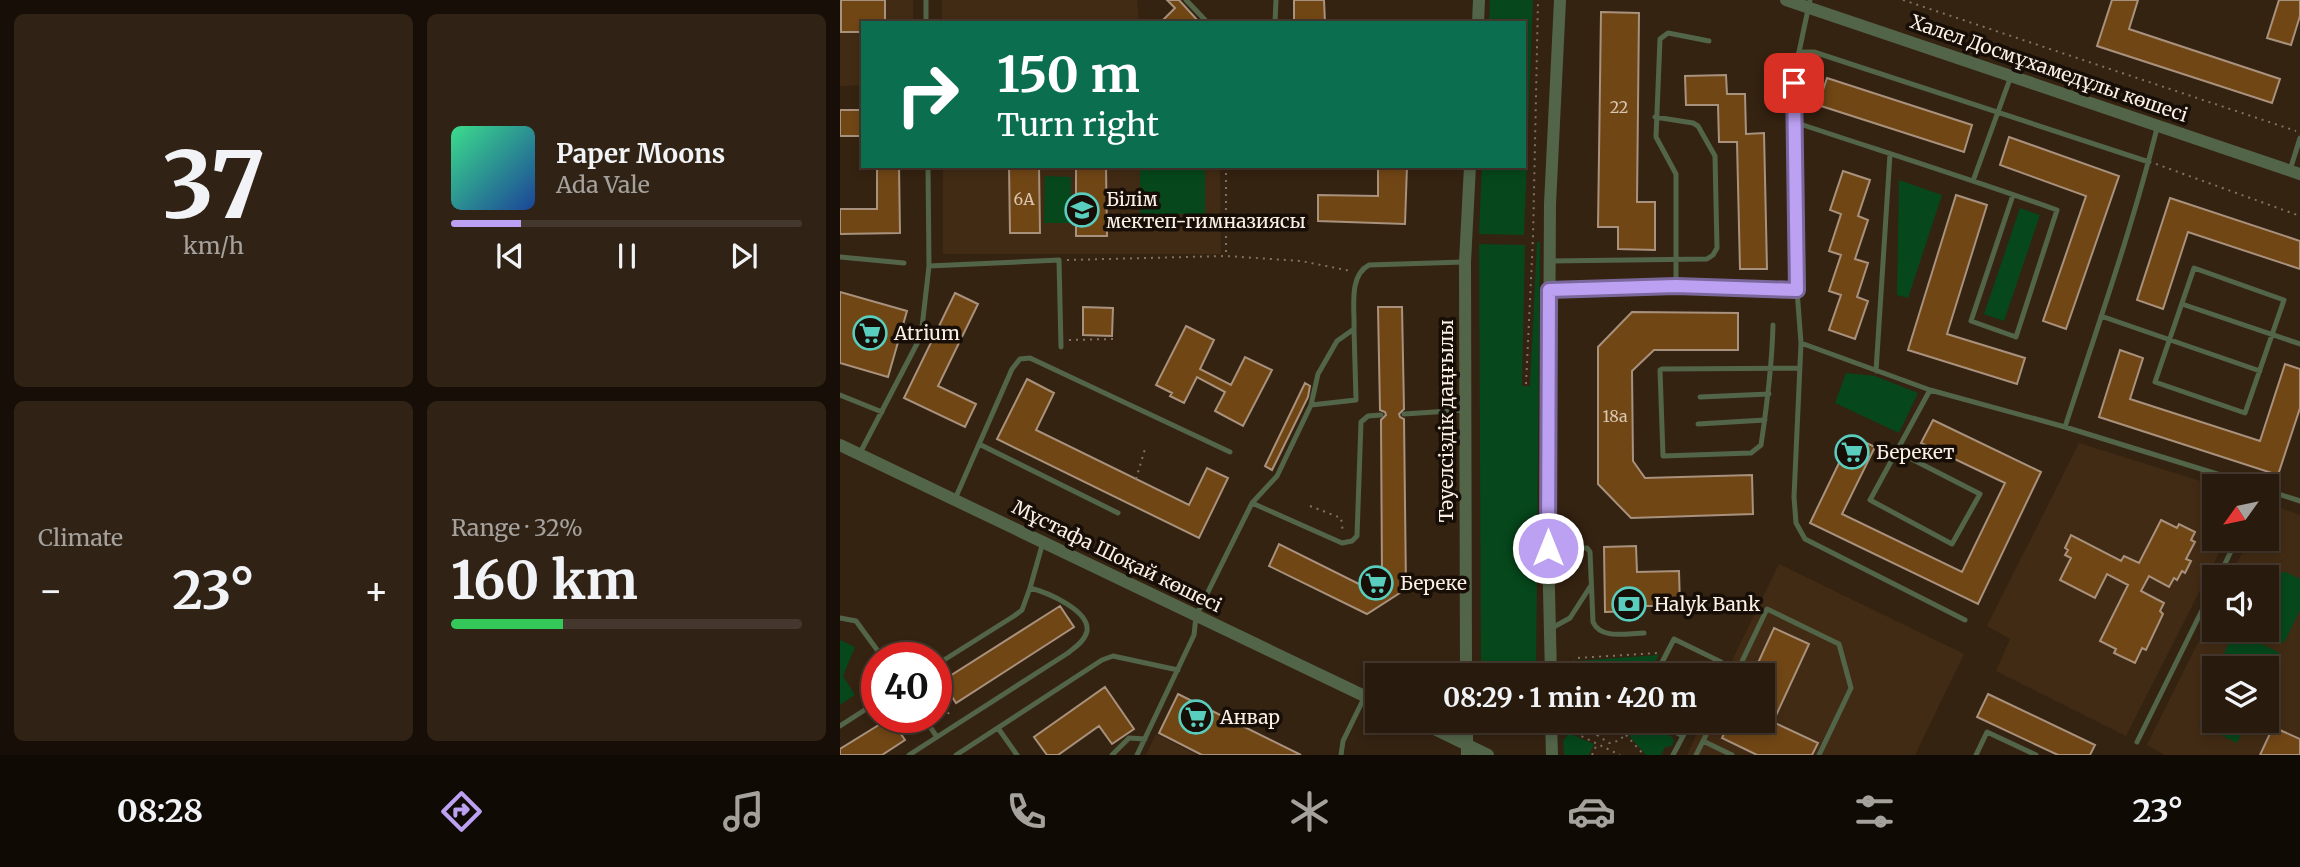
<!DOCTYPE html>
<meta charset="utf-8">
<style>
body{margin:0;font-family:Merriweather,serif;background:#302316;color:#f1f3f6;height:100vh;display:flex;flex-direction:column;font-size:26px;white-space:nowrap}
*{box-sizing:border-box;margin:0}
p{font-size:23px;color:#a5a19d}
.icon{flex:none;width:38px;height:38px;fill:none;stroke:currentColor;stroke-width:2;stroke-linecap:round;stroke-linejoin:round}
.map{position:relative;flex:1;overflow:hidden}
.details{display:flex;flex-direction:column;gap:14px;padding:14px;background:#160e07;width:840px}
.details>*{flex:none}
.guide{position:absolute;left:21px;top:21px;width:665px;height:147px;border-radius:0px;box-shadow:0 4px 10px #0003,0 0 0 2px #44382e;background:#0b6e4f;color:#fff;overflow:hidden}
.needle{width:46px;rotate:237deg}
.tools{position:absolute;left:1362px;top:474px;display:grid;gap:14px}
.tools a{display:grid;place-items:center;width:77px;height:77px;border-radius:0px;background:#281a0d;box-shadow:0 4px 10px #0003,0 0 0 2px #44382e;font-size:35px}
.speed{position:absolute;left:21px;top:642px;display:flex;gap:14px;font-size:35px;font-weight:700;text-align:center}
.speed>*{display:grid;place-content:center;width:91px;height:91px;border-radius:50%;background:#281a0d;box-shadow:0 4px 10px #0003,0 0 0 2px #44382e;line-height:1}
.speed .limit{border:10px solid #d22;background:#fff;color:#111}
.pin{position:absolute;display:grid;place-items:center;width:60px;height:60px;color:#fff;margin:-30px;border-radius:14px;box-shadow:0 4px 10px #0006}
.me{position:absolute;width:77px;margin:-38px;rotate:0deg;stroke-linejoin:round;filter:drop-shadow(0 0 5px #0008)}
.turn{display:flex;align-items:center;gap:24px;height:147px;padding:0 21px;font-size:32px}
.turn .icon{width:91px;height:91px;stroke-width:2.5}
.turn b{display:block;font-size:49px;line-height:60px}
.big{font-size:52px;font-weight:700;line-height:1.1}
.details .card{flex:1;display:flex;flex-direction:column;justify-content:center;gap:10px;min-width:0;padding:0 24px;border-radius:10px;background:#302316}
.details .dial{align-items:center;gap:0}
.dial b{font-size:91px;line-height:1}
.song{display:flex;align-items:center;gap:21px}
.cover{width:84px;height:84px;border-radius:10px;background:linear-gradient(135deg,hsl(150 70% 55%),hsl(220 70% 35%))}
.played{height:7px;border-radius:4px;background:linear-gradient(90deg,#bca0f2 20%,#44382e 20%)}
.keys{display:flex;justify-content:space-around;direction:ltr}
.heat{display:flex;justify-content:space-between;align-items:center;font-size:38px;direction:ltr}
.charge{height:10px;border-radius:5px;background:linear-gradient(90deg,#34c759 32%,#44382e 0)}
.details .tiles{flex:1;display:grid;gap:14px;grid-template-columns:repeat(2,1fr)}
.trip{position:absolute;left:525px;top:663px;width:410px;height:70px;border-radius:0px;background:#281a0d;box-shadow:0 4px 10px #0003,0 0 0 2px #44382e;font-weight:700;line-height:70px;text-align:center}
.tabs{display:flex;height:112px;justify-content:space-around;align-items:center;background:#100a05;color:#a5a19d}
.tabs .icon{width:49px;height:49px}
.tabs .active{color:#bca0f2}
.tabs b{font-size:32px;color:#f1f3f6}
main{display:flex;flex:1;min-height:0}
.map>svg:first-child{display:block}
.built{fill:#422b14;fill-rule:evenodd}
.green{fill:#06471b}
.building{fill:#714615;stroke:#a8917d;stroke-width:2}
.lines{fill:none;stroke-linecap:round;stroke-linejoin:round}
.path{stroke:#827263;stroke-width:2;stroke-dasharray:2 5;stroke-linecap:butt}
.service{stroke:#536549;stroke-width:5}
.tertiary{stroke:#536549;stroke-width:12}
.route-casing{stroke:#7a689d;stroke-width:18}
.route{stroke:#bca0f2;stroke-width:12}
.labels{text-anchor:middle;stroke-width:7;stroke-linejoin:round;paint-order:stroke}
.number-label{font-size:16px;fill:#d9c5b0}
.street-label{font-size:19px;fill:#fcefe4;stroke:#160e07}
.poi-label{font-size:19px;fill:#fcefe4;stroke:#160e07;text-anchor:start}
</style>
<main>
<section class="details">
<div class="tiles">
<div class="card dial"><b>37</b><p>km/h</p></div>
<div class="card">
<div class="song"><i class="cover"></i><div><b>Paper Moons</b><p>Ada Vale</p></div></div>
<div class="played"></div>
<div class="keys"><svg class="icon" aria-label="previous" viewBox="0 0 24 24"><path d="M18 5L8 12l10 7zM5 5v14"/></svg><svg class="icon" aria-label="pause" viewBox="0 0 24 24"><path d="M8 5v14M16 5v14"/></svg><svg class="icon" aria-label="next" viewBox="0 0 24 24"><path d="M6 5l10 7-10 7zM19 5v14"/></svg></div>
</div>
<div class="card"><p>Climate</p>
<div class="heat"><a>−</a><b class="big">23°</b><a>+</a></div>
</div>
<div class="card"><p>Range · 32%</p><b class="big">160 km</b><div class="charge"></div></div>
</div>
</section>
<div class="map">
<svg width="1460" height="755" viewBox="0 0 1460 755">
<rect width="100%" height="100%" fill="#352311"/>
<!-- built -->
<path class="built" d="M0,0h73v23h-50v62l-23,1z
M102,0h195l2,23h-197z
M103,166h277l1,88h-278z
M1239,443l137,43h-2v53h12l-100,197 -130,-65 14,-32 -23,-13z
M1427,503l33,12v240h-135l-18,-10 67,-134v19h52v-52l-36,-1 19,-38h17zM1374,668h52v53h-52z
M939,564l185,90 -49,101h-228l16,-34h59v-45l-37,-1z
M316,734l41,21h-51z"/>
<!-- green -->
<path class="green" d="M650,0h43l-9,235 -45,-1 3,-68h42v-143h-35z
M300,166h65v48h-65z
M205,176l26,1v46h-27z
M1059,180l43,15 -34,103 -11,-3z
M1180,208l20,7 -36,106 -20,-7z
M697,242h3l-4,433h-55l-2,-431 46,1 -3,141h8z
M1006,373l29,3 43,17 -19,40 -64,-30z
M1442,572h4l14,7v31l-15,31 -5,3 -22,-10 -3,-4h11c0,-19 -2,-45 16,-58z
M1395,631l45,22 -11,22 -3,-2v-5h-10l-32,-15z
M0,640l15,7 -12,29 12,19 -15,10z
M819,655l-11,20h-63l-9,-14z
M1374,694v27h34l-11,22 -38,-19z
M791,721h11l30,16 2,4 -2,5 -7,1 -4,8h-15l-16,-18 3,-8z
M730,731l3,4 21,9 -5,11h-25l-1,-14z"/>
<!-- building -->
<path class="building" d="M1,0h44v23h-22v9h-22z
M327,0h12l21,23h-40l15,-15z
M454,0h30l1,23h-31z
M1272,0h26l-9,29 151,50 -8,24 -175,-57z
M1439,0h21v16l-9,29 -24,-7z
M761,12l38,1 -2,189h18v48l-37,-1v-22h-20z
M886,75l1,19h18l1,40 18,-1 3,136h-27l-3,-127h-18l-1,-37h-32l-1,-29z
M987,78l145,47 -8,27 -146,-47z
M0,110h23v26h-23z
M1169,137l110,39 -53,153 -23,-8 43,-125 -86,-31z
M37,166h22l1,67 -60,1v-25h37z
M169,166h30l1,67h-30z
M236,166h30l1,70h-31z
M538,166h29l-2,58 -87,-3v-26l60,1z
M1003,171l27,9 -12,36 10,4 -13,39 13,4 -11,34 11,4 -13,38 -26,-9 12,-35 -12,-4 12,-36 -12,-4 12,-37 -11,-4z
M1116,195l31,10 -40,129 78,24 -8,26 -109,-34z
M1330,198l130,43v28l-112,-37 -25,77 -26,-9z
M0,292l67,19 -19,66 -48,-14z
M115,293l23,11 -40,82 38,18 -11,23 -61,-29z
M243,307l30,1 -1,28 -29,-1z
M538,307h24l2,102 -5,5 1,3 4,2 2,170 -39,25 -98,-48 10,-22 86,43 17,-10 -1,-157 5,-5 -1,-3 -5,-2z
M792,312l106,1v37h-84l-22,21 1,90 12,17 107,-3 1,39 -122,4 -33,-34v-137z
M346,326l28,14 -14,29 31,16 14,-28 27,13 -29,56 -28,-15 10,-19 -28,-15 -13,26 -14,-7 2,-3 -16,-8z
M1280,350l23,8 -13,41 130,42 25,-77 15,5v39l-22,67 -179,-58z
M187,379l27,14 -18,37 153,75 18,-37 21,10 -29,60 -202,-99z
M465,383l5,3 -2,11 -36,73 -7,-4z
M1093,420l108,52 -63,132 -168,-81 42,-87 23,11 -33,67 120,58 43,-89 -84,-40z
M1321,520l16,8 2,-4 16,8 -4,8 4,2 -9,17 5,2 -6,12 -3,-2 -5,9 -3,-2 -5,9 -20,-11 -8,15 23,12 -4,8 3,3 -17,36 -4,-2 -7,15 -21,-10 2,-4 -16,-8 28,-56 -21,-11 -12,24 -35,-18 11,-22 -6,-3 3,-5 -3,-2 6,-13 50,26 3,-5 15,7z
M796,546l1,26 42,-1 1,35h-42v5l-33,1 -1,-65z
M220,606l14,21 -118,76 -14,-22z
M934,628l35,16 -36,78 45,21 -6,12h-55l-35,-17 8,-17h32v-45h-10z
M265,687l29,42 -22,15 -13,-18 -41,29h-11l-13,-18z
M338,694l14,7 109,54h-99l-43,-22z
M1148,694l107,51 -5,10h-32l-81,-38z
M50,718l15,22 -23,15h-42v-6z
M1433,727l27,12v16h-40z"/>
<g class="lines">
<!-- path -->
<path class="path" d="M1063,0l393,131
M1316,164l144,52
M386,166v89
M227,260l159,-4 75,5 50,10
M23,335l3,-12
M25,337l3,-12
M229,340l44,-1
M686,384l7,-146 5,-238
M296,479l9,-30
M470,506l31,12 2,15
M734,662l8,14
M730,676l2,-12 5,-6 80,-5
M96,695l15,22
M730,721l1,8 4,4 45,22
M756,721l1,14 12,8 9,-2 7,-6 2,-14
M732,727l22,-2
M786,735l18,20
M752,755l5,-11"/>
<!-- service -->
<path class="service" d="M86,0v23
M346,0l22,23
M435,23l1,-23
M959,52l11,-52
M954,122c87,29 176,57 263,88l-41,127 -45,-16 42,-126
M88,166l1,100
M1450,170l10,-32
M1133,181l38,-105
M0,257l64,6
M710,261l157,-2 6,-4 4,-7 -2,-92 -17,-30 -5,-3 -38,-6
M1354,268l90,32 -39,113 -90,-31z
M836,286v-112l-20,-37 4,-98 8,-6 41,8
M711,290l125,-4 121,4
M1342,304l118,40
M1261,316l159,55
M933,325c-1,41 -6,80 -12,120l-10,8 -88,3 -3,-86 2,-1 138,-1
M961,343l129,47 135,37c32,-99 67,-198 92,-299
M1036,371l14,-217
M0,395l42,17
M860,397l69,-3
M471,405l45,-5 -2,-71
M564,414l61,-4
M858,424l67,-4
M1225,427l191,59
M139,444l139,69
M1056,451l84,43 -28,50 -82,-44 60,-110
M20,453l61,-117 8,-70 130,-6 2,87
M1426,490l34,11
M115,499l57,-130 8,-10 10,-1 200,94
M412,503l25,-27 34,-71 7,-31 19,-33 17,-12c1,-20 -6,-53 15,-64l95,-3
M708,548h39l3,4 3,70c8,18 34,11 51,11
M1378,578l19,-39
M0,618l16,3 27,37
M1125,620l-160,-81 -9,-16 -2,-26 7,-154 -4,-53 -3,-227 5,-11h15l335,110
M710,629l20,-11 20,-31
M96,665l78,-49 8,-6 8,-22
M815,676l19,-37 47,23 -7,14
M895,676l32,-67 72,35 12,44 -32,67
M814,721l29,15
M0,726l37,-24
M158,728l19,27
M97,737l131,-84c7,-6 17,-12 19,-22 3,-21 -41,-39 -57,-43l13,-46
M863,741l29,14
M1297,742l77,-156
M69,755l28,-18 -13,-19
M116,755l146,-95 11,-4 65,14
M272,755l17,-17 16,1
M297,755l57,-120 2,-19 56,-113 90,40 10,-2 5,-5 4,-114 7,-6 13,-1
M501,755l2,-14 22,-45
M833,755l18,-34
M856,755l17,-34
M1136,755l11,-23 49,23"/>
<!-- tertiary -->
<path class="tertiary" d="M946,0l514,174
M638,23l1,-23
M0,445l537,257
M626,676l-1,-414 5,-96
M711,676l-3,-128 2,-344 10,-204
M578,721l70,34
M627,721v34
M711,721l1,34"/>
</g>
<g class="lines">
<defs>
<path id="route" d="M708,548l1,-258 127,-4 121,4 -3,-207"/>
</defs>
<!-- route casing -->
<use href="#route" class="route-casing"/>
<!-- route -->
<use href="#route" class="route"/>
</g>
<!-- icons -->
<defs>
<symbol id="school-ring" viewBox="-11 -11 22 22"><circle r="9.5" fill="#160e07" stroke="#59cebe" stroke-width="1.5"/><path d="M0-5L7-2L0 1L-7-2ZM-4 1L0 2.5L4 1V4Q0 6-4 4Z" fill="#59cebe"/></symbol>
<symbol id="supermarket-ring" viewBox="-11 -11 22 22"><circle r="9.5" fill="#160e07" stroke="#59cebe" stroke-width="1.5"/><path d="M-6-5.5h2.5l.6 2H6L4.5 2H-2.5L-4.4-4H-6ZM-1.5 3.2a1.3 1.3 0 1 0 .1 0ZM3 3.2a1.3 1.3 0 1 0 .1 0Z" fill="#59cebe"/></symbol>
<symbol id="bank-ring" viewBox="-11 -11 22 22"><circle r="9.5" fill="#160e07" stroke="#59cebe" stroke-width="1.5"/><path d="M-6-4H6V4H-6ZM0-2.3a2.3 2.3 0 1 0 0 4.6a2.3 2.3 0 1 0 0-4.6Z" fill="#59cebe"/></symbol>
</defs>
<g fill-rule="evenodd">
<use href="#school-ring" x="223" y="191" width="38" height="38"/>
<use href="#supermarket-ring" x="11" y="314" width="38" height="38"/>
<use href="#supermarket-ring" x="993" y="433" width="38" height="38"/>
<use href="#supermarket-ring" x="517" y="564" width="38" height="38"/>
<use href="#bank-ring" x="770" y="585" width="38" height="38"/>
<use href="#supermarket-ring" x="337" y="698" width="38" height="38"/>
</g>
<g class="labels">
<!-- number labels -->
<g class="number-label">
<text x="779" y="113">22</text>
<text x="184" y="205">6А</text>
<text x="775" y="422">18а</text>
</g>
<!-- street labels -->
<g class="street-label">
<text transform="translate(1209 68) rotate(19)" y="7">Халел Досмұхамедұлы көшесі</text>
<text transform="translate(606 421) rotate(-90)" y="7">Тәуелсіздік даңғылы</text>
<text transform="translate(277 556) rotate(26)" y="7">Мұстафа Шоқай көшесі</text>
</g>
<!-- poi labels -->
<g class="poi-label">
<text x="266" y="206">Білім<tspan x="266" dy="22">мектеп-гимназиясы</tspan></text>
<text x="54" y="340">Atrium</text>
<text x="1036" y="459">Берекет</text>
<text x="560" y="590">Береке</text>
<text x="814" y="611">Halyk Bank</text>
<text x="380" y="724">Анвар</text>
</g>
</g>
</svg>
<div class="tools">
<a><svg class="needle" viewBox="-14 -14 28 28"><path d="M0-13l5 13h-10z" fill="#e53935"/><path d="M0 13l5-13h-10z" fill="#a5a19d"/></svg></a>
<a><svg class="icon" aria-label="sound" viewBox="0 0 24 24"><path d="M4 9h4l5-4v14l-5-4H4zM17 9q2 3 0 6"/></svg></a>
<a><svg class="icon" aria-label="layers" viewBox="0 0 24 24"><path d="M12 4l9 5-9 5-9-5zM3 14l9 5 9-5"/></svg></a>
</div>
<div class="speed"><div class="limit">40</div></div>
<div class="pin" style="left:954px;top:83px;background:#d93025"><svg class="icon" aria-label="arrive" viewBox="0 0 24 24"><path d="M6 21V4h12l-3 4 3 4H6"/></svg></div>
<svg class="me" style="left:708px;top:548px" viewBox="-20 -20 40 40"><circle r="17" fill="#bca0f2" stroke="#fff" stroke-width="3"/><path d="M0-11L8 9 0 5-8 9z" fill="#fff"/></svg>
<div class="trip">08:29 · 1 min · 420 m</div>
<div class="guide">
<div class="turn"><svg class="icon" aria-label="right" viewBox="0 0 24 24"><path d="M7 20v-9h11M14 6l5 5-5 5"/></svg><div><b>150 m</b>Turn right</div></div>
</div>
</div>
</main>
<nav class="tabs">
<b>08:28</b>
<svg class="icon active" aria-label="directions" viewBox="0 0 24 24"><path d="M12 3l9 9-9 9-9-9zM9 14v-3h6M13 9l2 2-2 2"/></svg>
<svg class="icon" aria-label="music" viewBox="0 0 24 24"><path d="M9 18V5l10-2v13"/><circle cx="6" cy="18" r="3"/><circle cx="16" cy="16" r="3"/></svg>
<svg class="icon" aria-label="phone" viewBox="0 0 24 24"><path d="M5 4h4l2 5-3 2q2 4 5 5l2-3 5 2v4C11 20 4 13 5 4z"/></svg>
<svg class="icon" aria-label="climate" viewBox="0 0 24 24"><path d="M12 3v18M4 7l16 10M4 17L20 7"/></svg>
<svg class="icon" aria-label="car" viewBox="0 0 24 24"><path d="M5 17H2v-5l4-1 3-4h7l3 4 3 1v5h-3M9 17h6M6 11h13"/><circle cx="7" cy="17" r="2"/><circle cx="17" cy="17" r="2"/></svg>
<svg class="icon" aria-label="filters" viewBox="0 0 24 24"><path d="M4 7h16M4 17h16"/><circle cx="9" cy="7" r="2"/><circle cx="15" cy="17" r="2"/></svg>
<b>23°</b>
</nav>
